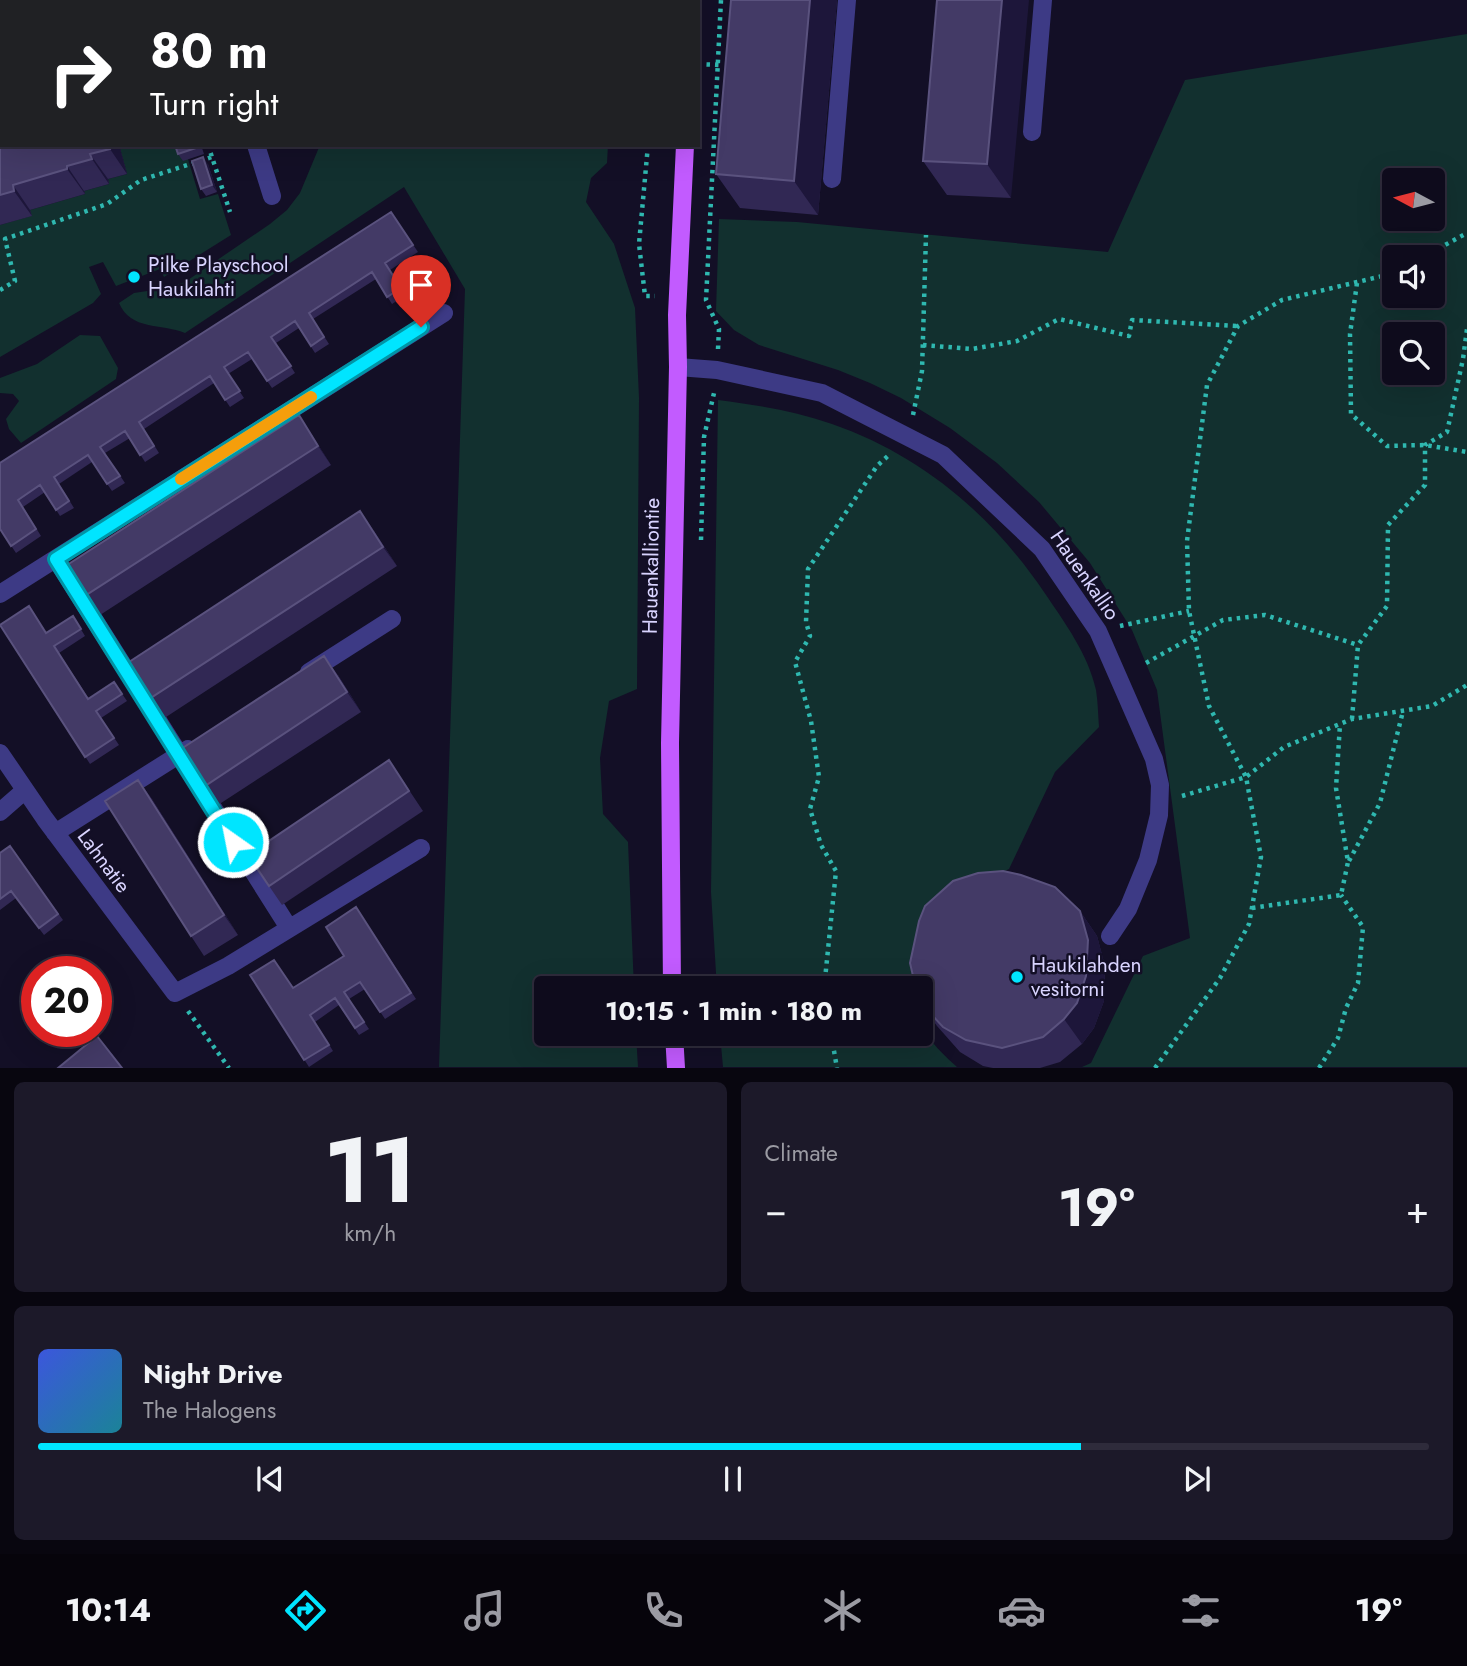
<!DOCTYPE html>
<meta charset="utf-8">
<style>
body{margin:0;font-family:Jost,sans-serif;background:#1c1929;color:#f1f3f6;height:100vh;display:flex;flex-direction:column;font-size:26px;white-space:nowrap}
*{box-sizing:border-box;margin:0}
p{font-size:23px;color:#9b9ba3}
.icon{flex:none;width:38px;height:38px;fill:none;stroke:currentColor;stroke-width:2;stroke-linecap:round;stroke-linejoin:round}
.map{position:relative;height:1068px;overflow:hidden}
.sheet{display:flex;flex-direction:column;gap:14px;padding:14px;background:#08060f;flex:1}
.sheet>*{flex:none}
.banner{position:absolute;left:0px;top:0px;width:700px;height:147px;box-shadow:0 7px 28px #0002,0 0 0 2px #2e2b3b;background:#202124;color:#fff;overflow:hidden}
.needle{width:46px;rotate:277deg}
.buttons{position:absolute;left:1382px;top:168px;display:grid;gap:14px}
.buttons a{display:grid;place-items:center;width:63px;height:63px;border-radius:7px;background:#0e0b1c;box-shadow:0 7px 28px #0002,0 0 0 2px #2e2b3b;font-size:35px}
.speed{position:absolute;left:21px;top:956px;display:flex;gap:14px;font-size:35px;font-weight:700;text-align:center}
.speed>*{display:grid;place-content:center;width:91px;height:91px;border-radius:50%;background:#0e0b1c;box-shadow:0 7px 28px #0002,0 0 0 2px #2e2b3b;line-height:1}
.speed .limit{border:10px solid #d22;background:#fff;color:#111}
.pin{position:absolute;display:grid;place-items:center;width:60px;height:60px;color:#fff;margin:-72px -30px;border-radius:50% 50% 50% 0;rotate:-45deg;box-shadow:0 0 7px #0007}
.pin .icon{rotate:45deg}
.me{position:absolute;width:77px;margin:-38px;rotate:327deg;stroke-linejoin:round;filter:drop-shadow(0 0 5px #0008)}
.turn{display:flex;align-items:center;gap:24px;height:147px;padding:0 35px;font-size:32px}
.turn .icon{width:91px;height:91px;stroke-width:2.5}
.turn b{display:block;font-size:49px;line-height:60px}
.big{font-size:52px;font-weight:700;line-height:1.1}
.sheet .widget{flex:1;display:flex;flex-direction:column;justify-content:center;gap:10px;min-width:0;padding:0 24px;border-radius:10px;background:#1c1929}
.sheet .dial{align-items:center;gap:0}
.dial b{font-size:91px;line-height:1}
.song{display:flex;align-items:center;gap:21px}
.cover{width:84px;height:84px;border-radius:10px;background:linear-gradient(135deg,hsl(230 70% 55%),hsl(190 70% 35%))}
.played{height:7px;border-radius:4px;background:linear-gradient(90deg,#00e5ff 75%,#2e2b3b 75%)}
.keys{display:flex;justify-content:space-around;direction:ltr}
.heat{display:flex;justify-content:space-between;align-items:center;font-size:38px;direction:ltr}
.sheet .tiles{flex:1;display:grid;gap:14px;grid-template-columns:1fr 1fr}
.widget:last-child{grid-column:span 2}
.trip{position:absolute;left:534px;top:976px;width:399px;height:70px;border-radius:7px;background:#0e0b1c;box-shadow:0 7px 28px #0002,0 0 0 2px #2e2b3b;font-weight:700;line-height:70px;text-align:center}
.tabs{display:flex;height:112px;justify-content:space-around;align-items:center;background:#06040b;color:#9b9ba3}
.tabs .icon{width:49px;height:49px}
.tabs .current{color:#00e5ff}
.tabs b{font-size:32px;color:#f1f3f6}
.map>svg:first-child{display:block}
.green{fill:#12302f;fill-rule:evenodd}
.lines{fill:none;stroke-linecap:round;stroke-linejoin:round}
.path{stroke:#2fb8b0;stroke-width:4.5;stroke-dasharray:3.5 5;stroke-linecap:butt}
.minor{stroke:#3d3a85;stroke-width:18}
.major{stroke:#c25bff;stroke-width:18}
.wall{fill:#312854}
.shaded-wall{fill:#1d163a}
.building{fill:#433a66;stroke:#5a527e;stroke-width:2}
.route-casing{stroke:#0095a6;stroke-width:18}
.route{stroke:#00e5ff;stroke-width:12}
.slow{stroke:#f59e0b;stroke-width:12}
.poi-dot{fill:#00e5ff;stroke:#130f26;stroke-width:2.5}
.labels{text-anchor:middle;stroke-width:5;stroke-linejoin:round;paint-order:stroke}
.poi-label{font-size:21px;fill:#d9d4ff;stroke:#130f26;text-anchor:start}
.street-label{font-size:21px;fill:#d9d4ff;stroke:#130f26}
</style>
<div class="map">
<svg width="1467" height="1068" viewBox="0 0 1467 1068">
<rect width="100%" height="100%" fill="#130f26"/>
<!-- green -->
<path class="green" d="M1467,34v1033h-385l9,-4 52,-107 47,-18 -33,-248 -25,-60 -42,-67 -51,-61 -42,-39 -47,-35 -49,-30 -31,-15 -32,-13 -79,-25 -25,-15 -18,-19 3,-92 78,3 311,30 77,-172zM1433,180v39h-38v-39zM1433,257v39h-38v-39zM1433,334v39h-38v-39z
M119,145h59l10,14 12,40 18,-5 13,41 -67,42 -4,-8 -44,17 -13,-24 -14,5 12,27 -8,9 -93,54v-132l31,-9 -1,-6 55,-16 -1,-3 25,-7 -1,-5 19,-5z
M320,145h288l-1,18 -16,15 -5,24 28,42 21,64 4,90 -2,291 -28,12 -9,57 3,56 25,28 6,147h-88v45h90l2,33h-199l26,-778 -61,-102 -219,146c-24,-10 -54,-2 -66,-30l15,-10 33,-5 18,-6 85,-58 17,-14 13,-17z
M80,335l20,1 18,32 -2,11 -95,64 -12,-14 -3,-10 13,-18 -6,-7 -13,-1v-15l37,-14z
M718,400c39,5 77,11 114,24 89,31 160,91 212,168 21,31 44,62 52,98 2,12 2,25 3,37l-44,45 -46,97 -40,19 -52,101h-200l-6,-97z
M921,1018c4,21 22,36 36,49h-234l-3,-33h200z"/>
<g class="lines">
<!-- path -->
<path class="path" d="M658,2v-2
M698,64l21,1
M208,145l22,67
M648,145l-9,99 6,52h10
M1423,257l44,-24
M1357,283l-7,51 1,80 36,32 38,-1 42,7
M0,290l15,-9 -10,-42 102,-35 34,-24 71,-23
M923,345l49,4 45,-8 42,-22 70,17 3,-16 106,6
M718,349l1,-20 -13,-29 15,-300
M913,415l9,-44 4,-136
M701,540l3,-103 10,-44
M1120,626l69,-15
M1146,663l77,-43 42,-5 93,30
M1352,719l6,-74 29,-39 1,-81 37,-40v-40l22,-13 16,-73 4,-30
M1182,796l64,-19 38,-30 68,-28 80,-13 35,-21
M1349,861l31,-58 23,-92
M1252,908l89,-13 7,-33 -12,-74 4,-64
M824,989l12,-118 -15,-26 -11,-36 9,-32 -8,-56 -16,-59 15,-26 -4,-14 2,-53 69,-103 13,-12
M188,1011l41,57
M831,1034l6,34
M1155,1068l65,-90 29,-54 12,-67 -15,-80 -37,-71 -20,-95 -2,-70 20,-156 31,-59 44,-26 113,-27
M1319,1068l19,-30 8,-30 12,-25 5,-56 -22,-32"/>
<!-- minor -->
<path class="minor" d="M211,0v2
M0,105l2,-1
M1032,132l11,-132
M256,145l16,51
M832,179l15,-179
M678,367l39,3 105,23 121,62 99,94 56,82 56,128 6,26 -1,30 -11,45 -20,49 -18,27
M56,559l233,369
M0,594l444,-281
M309,672l83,-53
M0,753l45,66 130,174 53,-27 193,-118
M0,812l24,-21
M55,833l133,-84"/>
<!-- major -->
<path class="major" d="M693,2v-2
M672,989l-2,-246 8,-376 -1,-52 8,-170
M674,1034l2,34"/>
</g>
<!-- wall -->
<path class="wall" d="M0,0h144l-6,2h-136v41h-2z
M731,0h106l-19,215 -78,-7 -24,-34z
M937,0l74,198 -64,-3 -24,-34z
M0,131l119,14 8,29 -19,5 1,5 -25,7 1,3 -55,16 2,6 -32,9z
M201,145l3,9 -21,7 -5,-7z
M208,164l9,28 -11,4 -5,-7z
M391,212l27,40 -28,18 16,25 -14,9 -16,-25 -63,40 16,25 -14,9 -16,-25 -23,15 19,30 -23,15 -20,-29 -24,15 16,24 -14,9 -16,-24 -70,46 15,24 -14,9 -15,-24 -25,15 20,30 -13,8 -20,-29 -33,22 15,24 -14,8 -15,-24 -22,15 18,29 -25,17 -16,-24v-66z
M299,415l32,50 -234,152 -14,-20z
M374,531l23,35 -234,153 -14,-20z
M73,616l12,20 -26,17 30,46 25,-17 13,19 -26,17 18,27 -29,19 -90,-139 46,8z
M338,675l23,37 -143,93 -13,-19z
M389,760l34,51 -141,94 -34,-50z
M138,780l14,19 86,136 -34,21 -13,-20z
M10,846l53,74 -19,15 -28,-37 -16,12v-57z
M356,907l60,92 -31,20 -20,-30 -16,10 20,30 -10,6 -20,-30 -24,17 18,29 -24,16 -59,-92 43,13 51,-32z
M1080,911l17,25 8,30 -1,35 -10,27 -12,16 -22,18 -20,6h-47l-10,-2 -23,-14 -23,-26 -17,-24z"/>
<!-- shaded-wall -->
<path class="shaded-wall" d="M810,0h27l-19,215 -24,-34z
M1002,0h27l-18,198 -24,-34z
M109,145h10l8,29 -17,-25z
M90,154l18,25 1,5 -17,-25z
M203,157l5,7 9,28 -5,-7z
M67,166l17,25 1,3 -18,-25z
M13,185l17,25 2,6 -18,-25z
M299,415l13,20 19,30 -13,-19z
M360,511l14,20 23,35 -14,-19z
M324,656l14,19 23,37 -14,-20z
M138,780l14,19 86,136 -14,-20z
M1080,911l17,25 8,30 -1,35 -10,27 -12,16 -18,-25z"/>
<!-- building -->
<path class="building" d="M0,0h82l-6,2h-74v25h-2z
M731,0h79l-16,181 -78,-7z
M937,0h65l-15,164 -64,-3z
M2,130v15h107l1,4 -20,5 2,5 -25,7v3l-54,16 1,6 -14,4v-64z
M175,145h24v2l-21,7z
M203,157l9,28 -11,4 -9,-28z
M391,212l22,33 -28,18 16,25 -14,9 -15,-25 -63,41 15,24 -13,9 -16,-25 -24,16 20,29 -24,15 -19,-29 -24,15 16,24 -15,9 -15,-24 -71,46 15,24 -14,9 -15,-24 -25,16 20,29 -13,8 -19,-29 -34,22 15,24 -13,9 -16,-25 -22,15 18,29 -25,17 -11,-17v-66z
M299,415l19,31 -235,151 -19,-30z
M360,511l23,36 -234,152 -23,-35z
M29,606l17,27 27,-17 8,13 -27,17 34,53 26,-17 8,12 -26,17 18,27 -29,19 -85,-132z
M324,656l23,36 -142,94 -24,-37z
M389,760l20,31 -140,95 -21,-31z
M138,780l86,135 -33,21 -86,-135z
M10,846l48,68 -19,14 -28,-37 -11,8v-46z
M1003,871l18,4 34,12 25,24 8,29 -2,36 -9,27 -13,16 -21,18 -41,11 -36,-8 -23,-13 -23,-25v-13h-4l-6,-26 9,-42 6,-15 28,-25 25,-8z
M356,907l55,86 -31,19 -20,-30 -16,10 20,30 -9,6 -20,-30 -25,17 19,30 -25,15 -54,-85 24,-15 19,28 51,-32 -18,-29z
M97,1036l25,32h-64z"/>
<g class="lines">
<defs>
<path id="route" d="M233,842l-177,-283 365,-232"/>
</defs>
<!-- route casing -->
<use href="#route" class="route-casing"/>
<!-- route -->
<use href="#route" class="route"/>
<!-- slow -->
<path class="slow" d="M181,479l130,-82"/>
</g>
<!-- markers -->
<g class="poi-dot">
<circle cx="134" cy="277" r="7"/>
<circle cx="1017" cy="977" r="7"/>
</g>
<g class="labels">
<!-- poi labels -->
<g class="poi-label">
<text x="148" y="272">Pilke Playschool<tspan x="148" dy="24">Haukilahti</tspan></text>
<text x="1031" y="972">Haukilahden<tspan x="1031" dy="24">vesitorni</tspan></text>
</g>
<!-- street labels -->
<g class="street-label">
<text transform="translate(651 566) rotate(-89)" y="7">Hauenkalliontie</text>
<text transform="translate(1085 575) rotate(55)" y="7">Hauenkallio</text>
<text transform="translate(104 861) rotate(53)" y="7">Lahnatie</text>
</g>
</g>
</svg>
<div class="buttons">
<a><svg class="needle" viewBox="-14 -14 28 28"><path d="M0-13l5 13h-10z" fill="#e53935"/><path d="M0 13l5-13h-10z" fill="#9b9ba3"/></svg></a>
<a><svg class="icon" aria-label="sound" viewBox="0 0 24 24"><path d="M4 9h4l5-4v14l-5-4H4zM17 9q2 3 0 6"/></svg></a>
<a><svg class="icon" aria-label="search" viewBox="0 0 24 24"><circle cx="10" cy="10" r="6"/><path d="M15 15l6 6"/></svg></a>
</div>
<div class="speed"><div class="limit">20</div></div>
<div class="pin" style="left:421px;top:327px;background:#d93025"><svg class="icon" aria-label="arrive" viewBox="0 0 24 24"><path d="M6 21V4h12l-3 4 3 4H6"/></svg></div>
<svg class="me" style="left:233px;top:842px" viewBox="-20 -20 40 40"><circle r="17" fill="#00e5ff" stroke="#fff" stroke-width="3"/><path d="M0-11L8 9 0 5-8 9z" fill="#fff"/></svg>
<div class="trip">10:15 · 1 min · 180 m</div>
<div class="banner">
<div class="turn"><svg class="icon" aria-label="right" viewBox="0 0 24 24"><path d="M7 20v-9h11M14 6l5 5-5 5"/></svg><div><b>80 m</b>Turn right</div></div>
</div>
</div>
<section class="sheet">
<div class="tiles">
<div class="widget dial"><b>11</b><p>km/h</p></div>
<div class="widget"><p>Climate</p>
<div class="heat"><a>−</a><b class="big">19°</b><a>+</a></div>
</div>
<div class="widget">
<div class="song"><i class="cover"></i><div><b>Night Drive</b><p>The Halogens</p></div></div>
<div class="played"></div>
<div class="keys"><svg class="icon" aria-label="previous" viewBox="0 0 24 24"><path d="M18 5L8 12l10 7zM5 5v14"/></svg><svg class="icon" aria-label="pause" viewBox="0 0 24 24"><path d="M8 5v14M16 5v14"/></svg><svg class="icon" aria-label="next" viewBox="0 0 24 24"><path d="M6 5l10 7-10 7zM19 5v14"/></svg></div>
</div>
</div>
</section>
<nav class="tabs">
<b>10:14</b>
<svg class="icon current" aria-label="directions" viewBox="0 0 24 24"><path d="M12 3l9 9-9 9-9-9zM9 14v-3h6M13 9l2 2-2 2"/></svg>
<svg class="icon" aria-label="music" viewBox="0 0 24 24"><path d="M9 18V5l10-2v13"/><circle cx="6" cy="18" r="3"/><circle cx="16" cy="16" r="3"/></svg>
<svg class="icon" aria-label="phone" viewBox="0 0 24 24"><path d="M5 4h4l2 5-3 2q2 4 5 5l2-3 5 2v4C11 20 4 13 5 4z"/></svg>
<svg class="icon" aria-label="climate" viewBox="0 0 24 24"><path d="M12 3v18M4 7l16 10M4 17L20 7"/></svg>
<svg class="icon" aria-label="car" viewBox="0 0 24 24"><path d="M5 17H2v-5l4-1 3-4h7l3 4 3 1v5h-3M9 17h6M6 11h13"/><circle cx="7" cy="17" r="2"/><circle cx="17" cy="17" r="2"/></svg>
<svg class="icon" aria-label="filters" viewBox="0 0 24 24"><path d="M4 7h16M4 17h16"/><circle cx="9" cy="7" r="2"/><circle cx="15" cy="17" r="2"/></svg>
<b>19°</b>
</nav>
